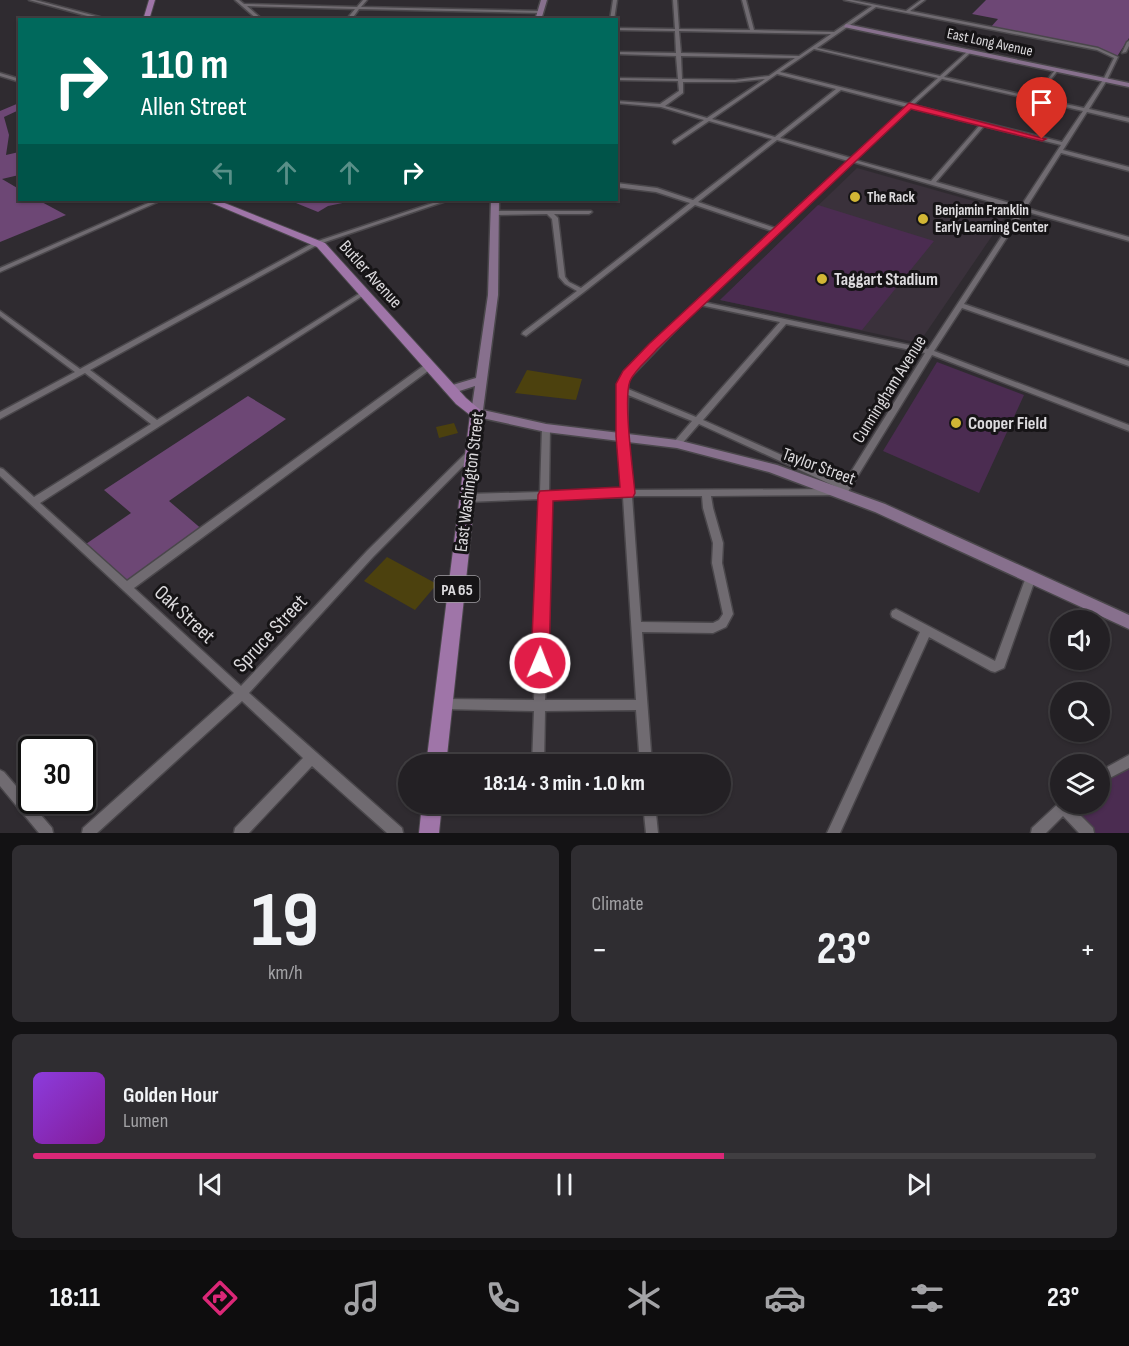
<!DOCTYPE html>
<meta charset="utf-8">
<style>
body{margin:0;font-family:"Sofia Sans Condensed",sans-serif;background:#2f2d31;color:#f1f3f6;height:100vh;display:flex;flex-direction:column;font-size:22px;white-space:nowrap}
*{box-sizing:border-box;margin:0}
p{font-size:20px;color:#a3a3a6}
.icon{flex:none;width:33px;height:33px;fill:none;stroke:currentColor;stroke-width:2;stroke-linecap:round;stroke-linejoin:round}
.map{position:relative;height:833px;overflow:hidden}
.sheet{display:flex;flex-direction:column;gap:12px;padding:12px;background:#131214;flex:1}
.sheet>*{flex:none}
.hud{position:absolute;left:18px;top:18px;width:600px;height:183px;border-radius:0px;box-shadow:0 2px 4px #0004,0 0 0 2px #403e41;background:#00695c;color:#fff;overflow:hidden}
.buttons{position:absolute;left:1050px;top:610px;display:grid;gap:12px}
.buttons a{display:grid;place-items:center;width:60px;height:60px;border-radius:50%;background:#232024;box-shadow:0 2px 4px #0004,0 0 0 2px #403e41;font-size:30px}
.speed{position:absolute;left:18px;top:736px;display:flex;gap:12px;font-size:30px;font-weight:700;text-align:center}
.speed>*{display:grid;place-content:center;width:78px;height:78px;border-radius:50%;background:#232024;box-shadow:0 2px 4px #0004,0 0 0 2px #403e41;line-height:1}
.speed .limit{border:3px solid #111;border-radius:9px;background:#fff;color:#111}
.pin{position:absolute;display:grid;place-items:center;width:51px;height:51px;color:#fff;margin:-62px -26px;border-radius:50% 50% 50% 0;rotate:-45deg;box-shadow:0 0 6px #0007}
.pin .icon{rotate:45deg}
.me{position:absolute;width:66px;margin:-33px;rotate:1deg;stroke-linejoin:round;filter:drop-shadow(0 0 4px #0008)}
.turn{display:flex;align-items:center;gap:21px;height:126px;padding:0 24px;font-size:27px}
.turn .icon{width:78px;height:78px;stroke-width:2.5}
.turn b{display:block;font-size:42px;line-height:51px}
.lanes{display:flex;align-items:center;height:57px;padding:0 24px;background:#0003;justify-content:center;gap:30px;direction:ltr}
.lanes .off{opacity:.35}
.big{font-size:45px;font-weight:700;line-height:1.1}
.sheet .card{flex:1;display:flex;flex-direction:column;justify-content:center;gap:9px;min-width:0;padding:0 21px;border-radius:9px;background:#2f2d31}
.sheet .dial{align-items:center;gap:0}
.dial b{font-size:78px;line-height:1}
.song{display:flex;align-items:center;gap:18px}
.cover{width:72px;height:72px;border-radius:9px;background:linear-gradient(135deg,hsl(270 70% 55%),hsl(290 70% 35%))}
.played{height:6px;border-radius:3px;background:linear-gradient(90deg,#db2777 65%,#403e41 65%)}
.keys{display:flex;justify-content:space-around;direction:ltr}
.heat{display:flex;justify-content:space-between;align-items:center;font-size:33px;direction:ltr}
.sheet .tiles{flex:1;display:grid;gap:12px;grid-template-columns:1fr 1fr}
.card:last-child{grid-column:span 2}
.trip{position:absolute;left:398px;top:754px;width:333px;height:60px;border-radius:30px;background:#232024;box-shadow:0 2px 4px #0004,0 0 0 2px #403e41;font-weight:700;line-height:60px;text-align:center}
.dock{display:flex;height:96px;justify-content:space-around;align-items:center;background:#0e0d0e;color:#a3a3a6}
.dock .icon{width:42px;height:42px}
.dock .current{color:#db2777}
.dock b{font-size:27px;color:#f1f3f6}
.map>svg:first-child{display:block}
.built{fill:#3a313b}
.green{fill:#4b2c51}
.forest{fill:#6d4775}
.building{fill:#4c410e}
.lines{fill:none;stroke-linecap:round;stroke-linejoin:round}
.street-casing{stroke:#4a474b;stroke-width:3}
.secondary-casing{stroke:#4a474b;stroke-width:3}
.primary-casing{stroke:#4a474b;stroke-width:2}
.street{fill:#706b71;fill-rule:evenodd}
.secondary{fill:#87708d;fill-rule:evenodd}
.primary{fill:#9f75a8;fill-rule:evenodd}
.route{fill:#e11d48;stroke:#92132f;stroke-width:1.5}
.poi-dot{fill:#d2b635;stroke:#161416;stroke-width:2}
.labels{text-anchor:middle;stroke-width:6;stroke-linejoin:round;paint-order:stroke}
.far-street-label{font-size:15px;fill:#dddbde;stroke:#161416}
.far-poi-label{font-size:15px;font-weight:bold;fill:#dddbde;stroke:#161416;text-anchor:start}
.shield{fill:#161416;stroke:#a19fa2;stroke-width:1.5}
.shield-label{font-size:16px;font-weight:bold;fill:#dddbde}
.street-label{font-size:18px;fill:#dddbde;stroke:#161416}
.poi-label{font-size:18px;font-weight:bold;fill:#dddbde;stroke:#161416;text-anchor:start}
.near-street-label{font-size:21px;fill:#dddbde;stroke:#161416}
</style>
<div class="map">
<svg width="1129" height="833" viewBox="0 0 1129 833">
<rect width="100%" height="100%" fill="#2f2b30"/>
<!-- built -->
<path class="built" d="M857,168l152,43 -90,132 -199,-43z"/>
<!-- green -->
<path class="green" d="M818,205l116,36 -72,89 -142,-30z
M937,362l87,33 -45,98 -96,-42z
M1129,761v72h-41l-21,-29h33v-27z"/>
<!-- forest -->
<path class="forest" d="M986,0h143v38l-13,20 -18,-9 -108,-21 8,-9 -26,-5z
M19,103v7l-15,7 5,18 -3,20 13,-3v23l-17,4 17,10 1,11h18l28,15 -66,27v-131z
M302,200h55l-29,6 -10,6 -22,-9z
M248,396l38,23 -117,82 35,30 -77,56 -44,-41 48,-33 -27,-23z"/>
<!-- building -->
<path class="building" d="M527,370l55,9 -6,21 -61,-7z
M454,423l4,10 -19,5 -3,-11z
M387,557l50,27 -22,26 -51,-29z"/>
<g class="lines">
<defs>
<path id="street" d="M29,0h6l76,20h-9z
M235,0h4l5,4 113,3 6,-7h4l-6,7 180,4 2,1 -2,1 -182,-4 -8,11h-5l9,-11 -108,-3 16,14h-5z
M613,0h4l-3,20h-4z
M673,0h4l2,29 71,1 -8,-30h4l8,30 80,2 38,-26 -28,-6h8l54,11 15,-11h4l-15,11 188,37 20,9 -11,23 -18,29 40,9v4l-42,-10 -24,38 66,17v4l-68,-18 -35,55 103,29v4l-105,-30 -60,93 165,57v5l-167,-58 -28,43 195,74v6l-197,-76 -86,140 -135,1 2,12 10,35 -1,20 11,51 -7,13 -13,6 -71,-1 10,133h-12l-4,-55 -91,1 -1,54h-12l2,-54 -91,-2 -4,-1 -2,-4 2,-4 4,-1 91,1 6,-201 -73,3 -3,-2 -2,-2 2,-2 3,-2 73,-2 2,-64 4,-3 4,3 -1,64 73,-2 -3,-54 1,-44 -2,-2 2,-2v-9l76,-77 76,-71 -77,-26 -111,87 -58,44 -4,-2 1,-2 54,-41 -12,-7 -6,-7 -7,-58 -5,-5 -52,1 -3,-2 3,-2h96l1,1 -3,2h-35l4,4 7,59 4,5 12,6 109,-85 -34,-11 -40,-5v-4l41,5 36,12 79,-61 -63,-18 -34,23 -2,-1v-2l31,-21 -43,-13 -45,-4v-2l44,3 19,-13 -1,-10 -62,-1v-2l62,1 -2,-23 -60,-2v-2l60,1 -1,-22 -59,-1v-2l59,1zM876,7l221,43 17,8 -11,22 -19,28 -47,-10 21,-28 -2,-1 -23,28 -89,-20 26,-24v-2h-2l-28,25 -123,-28zM679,31l152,3 -32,22 -118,-3zM814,49l124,29 -29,26 -129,-32zM681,56l114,2 -26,18 -34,4 -53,-1zM777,74l59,15 -61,48 -63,-18zM765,79l-58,39 -42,-12 18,-13v-11h52zM942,79l141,32 -21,31 -149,-37zM841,90l66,17 -56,51 -71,-20zM911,108l69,17 -49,56 -76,-21zM984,126l77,19 -40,61 -85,-24zM777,140l71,21 -73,67 -77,-26zM853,162l166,48 -91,139 -225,-47zM700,305l80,17 -84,95 -68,-28v-9zM786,324l139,29 -81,130 -141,-63zM628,395l64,26 -18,21 -1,2 1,2h6l19,-22 142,65 -210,1 -4,-54zM632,496h70l1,12 10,35 -1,20 11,51 -4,6 -6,3 -72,-1zM623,497l13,203h-91l4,-201z
M1129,41v5l-3,6 -4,1 5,-11z
M0,73l20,6v3l-20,-6z
M155,200h7l-162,72v-4z
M442,200h7l-130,44 -229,126 67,50 205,-128h4l1,1 -327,210 87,78 299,-217h6l1,2 -1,2 -298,220 107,98 126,-135 101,-100h6l1,2 -1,2 -101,102 -124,136 153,135 1,5h-16l-75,-67 -63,67h-15l1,-5 68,-70 -61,-57 -145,132h-15l1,-5 151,-135 -234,-217v-8l3,1 31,28 117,-73 -66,-51 -85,46v-7l75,-40 -75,-56v-5l80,58 235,-127z
M1031,573l4,1 1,3 -32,91 -9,4 -4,-1 -62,-34 -89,196h-13l93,-201 -28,-15 -1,-3 1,-3 4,-2 4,2 95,50 31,-84 1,-3z
M1129,755v13l-29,15v-12z
M0,770l4,2 48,56 1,5h-14l-39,-47z
M1060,802v2h13l-1,3 21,21 1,5h-15l-16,-17 -17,17h-15l1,-5z
M643,804h12l3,29h-12z"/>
<path id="secondary" d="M541,0h6l-6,20h-6z
M846,24l283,59v4l-285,-60z
M491,200h8l-1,95 -15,115 63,14 131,16 100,25 108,39 244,111v14l-254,-117 -106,-40 -92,-24 -131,-16 -73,-16 -2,-3 4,-27 -25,8 -6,-4 2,-3 30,-9 12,-83z"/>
<path id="primary" d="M149,0h6l-6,20h-6z
M205,200h12l108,43 141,155 18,15 -38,352h-20l44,-350 -14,-11 -139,-157z
M422,804h20l-3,29h-20z"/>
</defs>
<!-- street casing -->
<use href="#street" class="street-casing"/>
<!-- secondary casing -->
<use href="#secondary" class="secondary-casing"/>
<!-- primary casing -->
<use href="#primary" class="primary-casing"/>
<!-- street -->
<use href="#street" class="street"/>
<!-- secondary -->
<use href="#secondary" class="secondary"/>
<!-- primary -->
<use href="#primary" class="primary"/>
</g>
<!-- route -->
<path class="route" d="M909,103l137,36 -4,2 -131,-32 -254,240c-8,10 -22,20 -27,32 -7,18 3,90 5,112l-2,4 -80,4 -4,162 -2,6 -7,2 -6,-2 -3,-6 7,-168 2,-4 80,-4 -4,-51v-52l7,-13 26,-27z"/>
<!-- markers -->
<g class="poi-dot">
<circle cx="855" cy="197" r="6"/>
<circle cx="923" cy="219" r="6"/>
<circle cx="822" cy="279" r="6"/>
<circle cx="956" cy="423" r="6"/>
</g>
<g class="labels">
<!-- far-street labels -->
<g class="far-street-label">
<text transform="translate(990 42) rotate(12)" y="5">East Long Avenue</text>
</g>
<!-- far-poi labels -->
<g class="far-poi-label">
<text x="867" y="202">The Rack</text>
<text x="935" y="215">Benjamin Franklin<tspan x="935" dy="17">Early Learning Center</tspan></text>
</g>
<!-- shield labels -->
<rect class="shield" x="434.5" y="576" width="45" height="26" rx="4.5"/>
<g class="shield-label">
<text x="457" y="595">PA 65</text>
</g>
<!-- street labels -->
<g class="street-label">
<text transform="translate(371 274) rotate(48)" y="6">Butler Avenue</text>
<text transform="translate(889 389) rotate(-58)" y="6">Cunningham Avenue</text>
<text transform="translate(819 466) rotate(20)" y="6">Taylor Street</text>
<text transform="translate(469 482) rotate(-83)" y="6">East Washington Street</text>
</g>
<!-- poi labels -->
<g class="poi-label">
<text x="834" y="285">Taggart Stadium</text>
<text x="968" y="429">Cooper Field</text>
</g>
<!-- near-street labels -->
<g class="near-street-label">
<text transform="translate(185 614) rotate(43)" y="7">Oak Street</text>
<text transform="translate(270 633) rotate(-47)" y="7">Spruce Street</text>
</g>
</g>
</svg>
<div class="buttons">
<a><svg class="icon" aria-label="sound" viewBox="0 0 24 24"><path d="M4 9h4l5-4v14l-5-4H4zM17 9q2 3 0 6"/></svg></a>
<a><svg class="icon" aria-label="search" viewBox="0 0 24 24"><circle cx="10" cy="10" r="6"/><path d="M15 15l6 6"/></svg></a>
<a><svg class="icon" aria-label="layers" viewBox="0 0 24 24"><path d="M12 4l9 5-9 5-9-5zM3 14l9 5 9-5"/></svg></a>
</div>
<div class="speed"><div class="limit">30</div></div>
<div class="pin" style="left:1042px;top:139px;background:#d93025"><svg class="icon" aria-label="arrive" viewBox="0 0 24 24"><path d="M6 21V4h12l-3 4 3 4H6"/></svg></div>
<svg class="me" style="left:540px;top:663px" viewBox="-20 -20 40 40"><circle r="17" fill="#e11d48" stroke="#fff" stroke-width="3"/><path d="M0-11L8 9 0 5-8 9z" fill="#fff"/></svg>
<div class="trip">18:14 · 3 min · 1.0 km</div>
<div class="hud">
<div class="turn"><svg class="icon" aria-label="right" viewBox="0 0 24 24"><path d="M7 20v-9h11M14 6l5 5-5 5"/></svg><div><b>110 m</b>Allen Street</div></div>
<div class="lanes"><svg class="icon off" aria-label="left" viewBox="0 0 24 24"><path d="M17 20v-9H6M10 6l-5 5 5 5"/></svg><svg class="icon off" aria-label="ahead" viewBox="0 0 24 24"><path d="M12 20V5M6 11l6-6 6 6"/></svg><svg class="icon off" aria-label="ahead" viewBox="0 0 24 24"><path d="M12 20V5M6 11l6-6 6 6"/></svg><svg class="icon" aria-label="right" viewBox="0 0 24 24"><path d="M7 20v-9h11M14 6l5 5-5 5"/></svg></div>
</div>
</div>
<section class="sheet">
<div class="tiles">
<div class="card dial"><b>19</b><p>km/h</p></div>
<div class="card"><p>Climate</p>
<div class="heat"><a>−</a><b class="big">23°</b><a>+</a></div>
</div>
<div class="card">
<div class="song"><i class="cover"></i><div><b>Golden Hour</b><p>Lumen</p></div></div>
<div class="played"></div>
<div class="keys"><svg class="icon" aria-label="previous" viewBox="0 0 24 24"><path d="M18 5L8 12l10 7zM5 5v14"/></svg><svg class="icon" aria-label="pause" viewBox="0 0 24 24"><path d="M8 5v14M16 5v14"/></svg><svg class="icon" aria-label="next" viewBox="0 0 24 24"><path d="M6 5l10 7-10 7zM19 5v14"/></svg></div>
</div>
</div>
</section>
<nav class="dock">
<b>18:11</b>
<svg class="icon current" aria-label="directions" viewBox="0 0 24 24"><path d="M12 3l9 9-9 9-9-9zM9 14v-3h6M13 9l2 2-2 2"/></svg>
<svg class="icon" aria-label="music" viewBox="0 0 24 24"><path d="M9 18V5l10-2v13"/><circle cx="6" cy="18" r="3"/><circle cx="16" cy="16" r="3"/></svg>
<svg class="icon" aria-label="phone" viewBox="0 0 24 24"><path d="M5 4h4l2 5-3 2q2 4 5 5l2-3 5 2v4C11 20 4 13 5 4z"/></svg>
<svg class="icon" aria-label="climate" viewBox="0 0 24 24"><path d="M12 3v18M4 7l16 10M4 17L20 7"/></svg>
<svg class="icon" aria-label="car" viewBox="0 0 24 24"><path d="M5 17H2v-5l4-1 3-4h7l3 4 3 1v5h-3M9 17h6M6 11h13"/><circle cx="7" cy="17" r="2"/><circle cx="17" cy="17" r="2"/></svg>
<svg class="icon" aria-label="filters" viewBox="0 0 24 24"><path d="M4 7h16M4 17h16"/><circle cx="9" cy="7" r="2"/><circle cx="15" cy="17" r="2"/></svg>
<b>23°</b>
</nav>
